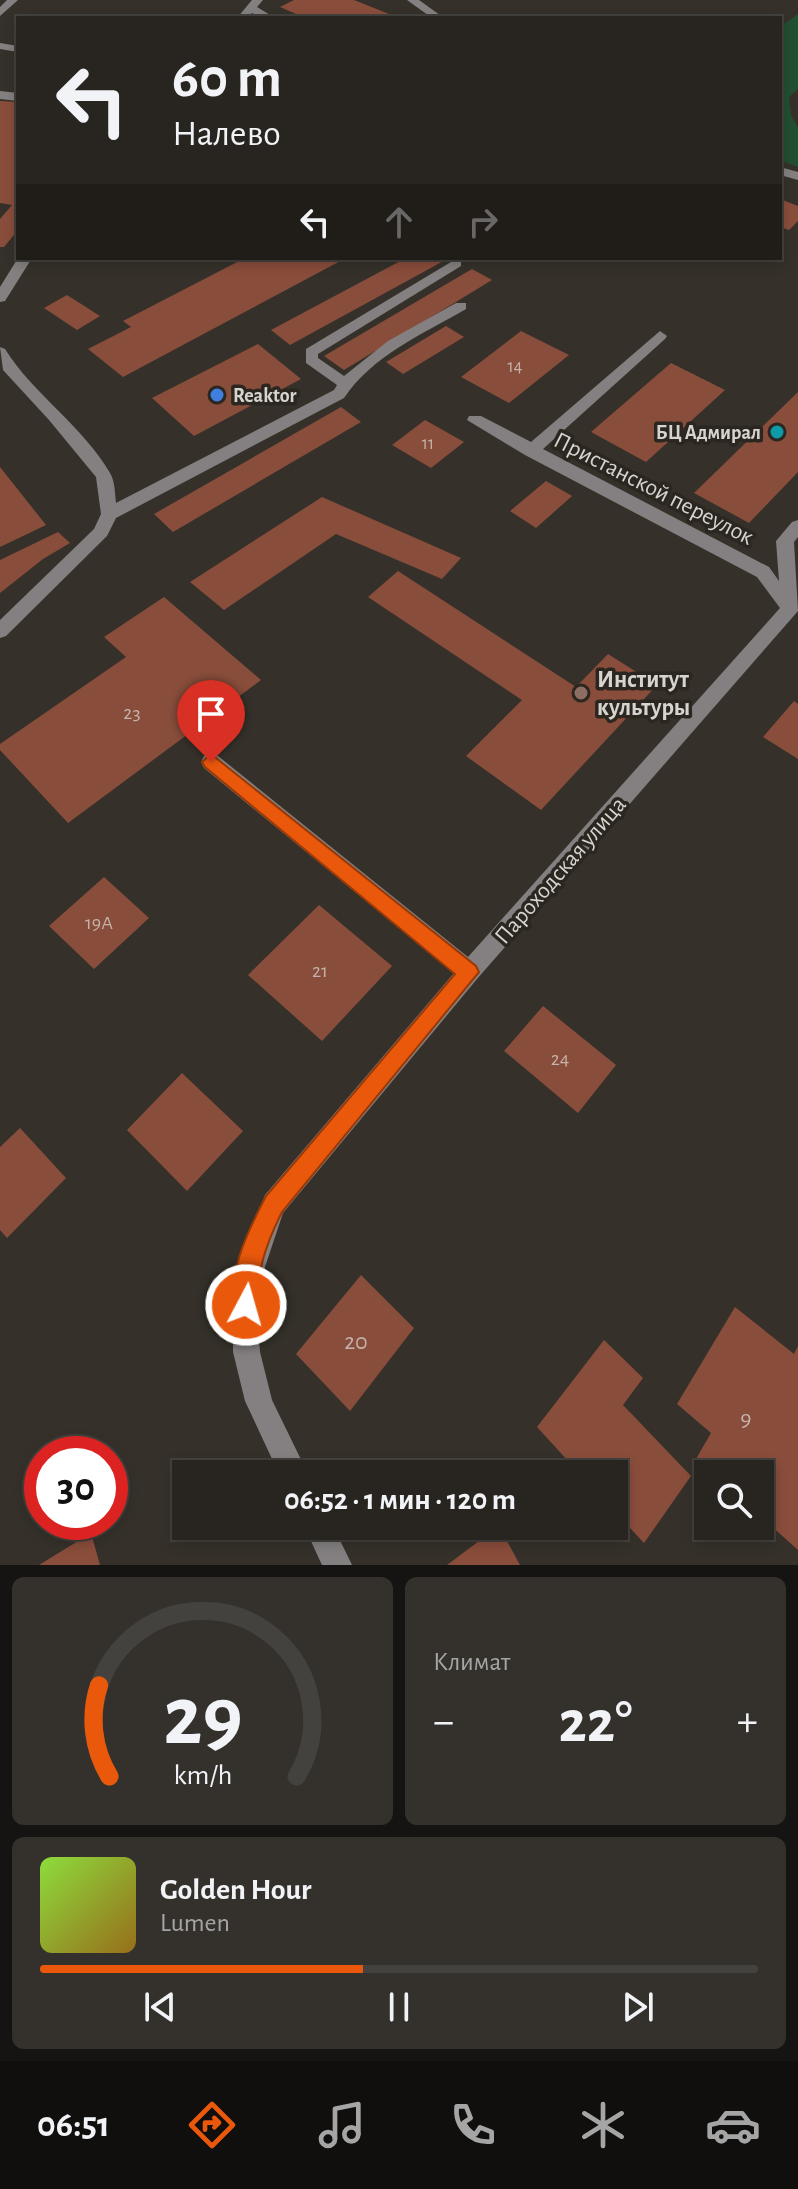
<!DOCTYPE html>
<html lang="ru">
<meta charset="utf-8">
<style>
body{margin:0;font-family:"Alegreya Sans",sans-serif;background:#34312d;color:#f1f3f6;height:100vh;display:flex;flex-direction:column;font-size:30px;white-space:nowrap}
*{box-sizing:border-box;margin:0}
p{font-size:26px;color:#a5a5a5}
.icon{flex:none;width:44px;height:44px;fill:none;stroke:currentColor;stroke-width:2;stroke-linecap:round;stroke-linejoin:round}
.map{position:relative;height:1565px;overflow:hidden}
.details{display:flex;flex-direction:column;gap:12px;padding:12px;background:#161412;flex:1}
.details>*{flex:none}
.top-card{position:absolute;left:16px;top:16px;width:766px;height:244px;border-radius:0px;box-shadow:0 4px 12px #0003,0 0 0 2px #44423e;background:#282520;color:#f1f3f6;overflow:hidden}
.buttons{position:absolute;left:694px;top:1460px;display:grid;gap:16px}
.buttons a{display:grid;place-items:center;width:80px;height:80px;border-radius:0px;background:#282520;box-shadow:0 4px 12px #0003,0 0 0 2px #44423e;font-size:40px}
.speed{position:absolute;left:24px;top:1436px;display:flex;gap:16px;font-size:40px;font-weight:700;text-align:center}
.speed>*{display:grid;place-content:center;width:104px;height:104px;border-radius:50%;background:#282520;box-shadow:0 4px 12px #0003,0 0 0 2px #44423e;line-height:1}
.speed .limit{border:12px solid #d22;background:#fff;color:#111}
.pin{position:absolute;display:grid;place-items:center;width:68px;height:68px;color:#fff;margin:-82px -34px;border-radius:50% 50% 50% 0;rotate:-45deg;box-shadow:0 0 8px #0007}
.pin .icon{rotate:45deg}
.me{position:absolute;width:88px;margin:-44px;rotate:6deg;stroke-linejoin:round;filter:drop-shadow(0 0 6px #0008)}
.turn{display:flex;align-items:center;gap:28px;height:168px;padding:0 24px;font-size:36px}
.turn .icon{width:104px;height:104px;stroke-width:2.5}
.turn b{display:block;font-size:56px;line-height:68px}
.lanes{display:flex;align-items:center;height:76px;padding:0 24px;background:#0003;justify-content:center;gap:40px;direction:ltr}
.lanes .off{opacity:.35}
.big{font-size:60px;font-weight:700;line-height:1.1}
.details .tile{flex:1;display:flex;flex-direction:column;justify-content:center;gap:12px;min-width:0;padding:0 28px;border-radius:12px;background:#34312d}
.details .dial{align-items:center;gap:0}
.dial svg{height:208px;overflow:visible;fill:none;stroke:#44423e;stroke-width:7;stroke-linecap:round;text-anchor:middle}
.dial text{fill:#f1f3f6;stroke:none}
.song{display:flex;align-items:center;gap:24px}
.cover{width:96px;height:96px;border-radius:12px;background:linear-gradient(135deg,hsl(90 70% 55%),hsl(40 70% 35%))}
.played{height:8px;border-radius:4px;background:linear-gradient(90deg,#ea580c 45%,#44423e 45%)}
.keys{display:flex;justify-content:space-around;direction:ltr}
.heat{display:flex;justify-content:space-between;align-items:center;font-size:44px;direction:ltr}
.details .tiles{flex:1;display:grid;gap:12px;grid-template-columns:1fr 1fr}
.tile:last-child{grid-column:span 2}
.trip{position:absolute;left:172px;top:1460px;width:456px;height:80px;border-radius:0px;background:#282520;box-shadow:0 4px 12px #0003,0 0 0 2px #44423e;font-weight:700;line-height:80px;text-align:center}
.dock{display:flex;height:128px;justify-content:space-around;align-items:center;background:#100f0d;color:#a5a5a5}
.dock .icon{width:56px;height:56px}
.dock .on{color:#ea580c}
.dock b{font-size:36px;color:#f1f3f6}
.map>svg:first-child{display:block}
.green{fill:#224e32}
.building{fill:#894d3b}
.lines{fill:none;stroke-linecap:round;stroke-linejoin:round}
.minor{fill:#848081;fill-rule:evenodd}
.route{fill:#ea580c;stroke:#983908;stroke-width:2}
.shop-dot{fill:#3f7fe0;stroke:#2b2720;stroke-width:3}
.culture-dot{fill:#0f9aa8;stroke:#2b2720;stroke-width:3}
.education-dot{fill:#8d6e63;stroke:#2b2720;stroke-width:3}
.labels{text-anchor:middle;stroke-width:7;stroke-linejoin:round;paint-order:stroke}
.far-number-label{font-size:18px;fill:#c4b2ab}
.far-poi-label{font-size:20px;font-weight:bold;fill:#d7d4d0;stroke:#2b2720;text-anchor:start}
.number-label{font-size:20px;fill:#c4b2ab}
.street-label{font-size:24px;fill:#d7d4d0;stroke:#2b2720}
.poi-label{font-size:24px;font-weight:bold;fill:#d7d4d0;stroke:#2b2720;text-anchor:start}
.near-number-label{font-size:24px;fill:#c4b2ab}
</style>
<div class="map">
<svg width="798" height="1565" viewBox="0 0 798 1565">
<rect width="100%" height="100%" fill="#35312a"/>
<!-- green -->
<path class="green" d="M798,14v75l-9,8 2,18 7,13v39l-18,-7v-133z"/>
<!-- building -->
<path class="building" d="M294,0h60l45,18h-66l-9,-4 -19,4 -25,-11z
M0,101l18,1v128l-14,17h-4v-28l12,-14 -12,-2z
M780,199l18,7v15l-9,9 -9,-3z
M245,258h101l-223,119 -35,-28 43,-22 -8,-6z
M406,258h43l-159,87 -19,-15z
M472,269l20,11 -148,90 -20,-14z
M67,295l33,21 -23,14 -33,-22z
M446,326l18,11 -61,37 -17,-12z
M521,331l48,24 -60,48 -48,-26z
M258,344l43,35 -107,57 -42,-38z
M671,363l54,27 -79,72 -55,-30z
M798,392v80l-49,51 -55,-30z
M341,407l20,15 -188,110 -19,-18z
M425,420l39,22 -33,26 -39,-23z
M0,467l46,58 -46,22z
M546,481l26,15 -36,32 -26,-17z
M322,497l139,61 -19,21 -106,-45 -112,76 -34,-28z
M58,532l12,11 -27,16 -43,34v-33z
M398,571l178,116 32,-33 49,31 -116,125 -75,-54 56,-56 -154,-103z
M164,597l97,83 -193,143 -68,-73v-6l126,-87 -22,-20z
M794,701l4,3v55l-35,-22z
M104,877l45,41 -55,51 -45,-43z
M319,905l73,61 -70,75 -74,-66z
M543,1006l73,59 -38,48 -74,-62z
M182,1073l61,58 -56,60 -60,-61z
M20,1128l46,50 -59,60 -7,-8v-83z
M361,1275l53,53 -64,83 -54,-57z
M735,1307l59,47 4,-8v204l-38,-34v-42h-47l-17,-15 15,-26 -34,-29z
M604,1340l39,38 -20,27 68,71 -47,67 -30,-32v-37h-34l-43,-47z
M499,1526l21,39h-73z
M91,1533l9,32h-61z"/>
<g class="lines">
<!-- minor -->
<path class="minor" d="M7,0h11l-18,16v-9z
M252,0h11l-6,7 18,11h-13l-10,-5 -4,5h-11z
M407,0h12l25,18h-12z
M0,43l18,3v6l-18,-3z
M0,91l18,2v8l-18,-2z
M780,167l18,5v8l-18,-5z
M18,258h14l-27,43 -5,1v-15z
M456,259l5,1v6l-143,88v4l26,18 44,-35 68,-38h10v6c-43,25 -93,46 -122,89l-228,120 -9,18 -101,100 -6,2v-18l94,-91 7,-15 -5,-37 -47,-57 -46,-50 -3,-23 5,2c28,45 78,77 105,124 5,8 5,21 6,30l218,-113 3,-5 -31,-22v-14z
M660,331l7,5 -2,3 -122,110 226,118 10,14 -3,-40 16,-19 6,-2v17l-4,5 4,69 -321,368 -194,234 -21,63 -4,51 2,25 12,48 36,74h-29l-34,-73 -12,-49v-51l10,-50 22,-56 189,-222 -250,-205 -3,-6 3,-6 7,-2 7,2 250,201 312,-349 -23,-31 -232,-122 -58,-35 2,-4h12l50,26z
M304,1526h29l19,39h-30z"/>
</g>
<!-- route -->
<path class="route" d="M211,754l265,212 3,6 -197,240c-10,20 -19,40 -22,62 -2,14 0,27 -5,40l-9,3 -8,-3c-15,-36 12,-87 28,-118l189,-222 -250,-207 -3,-5z"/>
<!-- markers -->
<circle class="shop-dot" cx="217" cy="395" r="8"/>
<circle class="culture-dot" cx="777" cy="432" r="8"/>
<circle class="education-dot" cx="581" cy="693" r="8"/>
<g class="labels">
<!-- far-number labels -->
<g class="far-number-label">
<text x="515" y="372">14</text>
<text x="428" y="449">11</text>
</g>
<!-- far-poi labels -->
<g class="far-poi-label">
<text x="233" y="402">Reaktor</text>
<text x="761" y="439" text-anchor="end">БЦ Адмирал</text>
</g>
<!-- number labels -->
<g class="number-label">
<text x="132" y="719">23</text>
<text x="99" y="929">19А</text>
<text x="320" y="977">21</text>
<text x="560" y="1065">24</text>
</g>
<!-- street labels -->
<g class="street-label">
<text transform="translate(654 488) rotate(27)" y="8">Пристанской переулок</text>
<text transform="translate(560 870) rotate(-49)" y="8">Пароходская улица</text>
</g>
<!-- poi labels -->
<g class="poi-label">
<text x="597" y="687">Институт<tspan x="597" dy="28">культуры</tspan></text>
</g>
<!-- near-number labels -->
<g class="near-number-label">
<text x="356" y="1349">20</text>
<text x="746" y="1426">9</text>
</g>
</g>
</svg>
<div class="buttons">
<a><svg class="icon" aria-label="search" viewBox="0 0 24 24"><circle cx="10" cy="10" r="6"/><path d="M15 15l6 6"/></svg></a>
</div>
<div class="speed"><div class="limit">30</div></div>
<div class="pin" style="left:211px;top:762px;background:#d93025"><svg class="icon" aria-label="arrive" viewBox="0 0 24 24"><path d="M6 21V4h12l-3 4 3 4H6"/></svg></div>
<svg class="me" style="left:246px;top:1305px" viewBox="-20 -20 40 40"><circle r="17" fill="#ea580c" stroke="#fff" stroke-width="3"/><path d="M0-11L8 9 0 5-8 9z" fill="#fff"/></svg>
<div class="trip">06:52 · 1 мин · 120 m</div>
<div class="top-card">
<div class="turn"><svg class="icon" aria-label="left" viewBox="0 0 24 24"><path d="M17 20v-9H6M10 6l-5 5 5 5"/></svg><div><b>60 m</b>Налево</div></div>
<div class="lanes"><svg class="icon" aria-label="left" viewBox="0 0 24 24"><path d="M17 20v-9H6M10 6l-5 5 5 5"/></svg><svg class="icon off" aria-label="ahead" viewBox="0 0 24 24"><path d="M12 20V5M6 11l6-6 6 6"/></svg><svg class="icon off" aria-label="right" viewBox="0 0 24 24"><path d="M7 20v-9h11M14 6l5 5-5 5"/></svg></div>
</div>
</div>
<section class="details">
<div class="tiles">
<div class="tile dial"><svg viewBox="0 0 100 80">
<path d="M14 69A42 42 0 1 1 86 69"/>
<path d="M14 69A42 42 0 0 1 10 34" stroke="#ea580c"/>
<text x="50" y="56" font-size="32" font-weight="700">29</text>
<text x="50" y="72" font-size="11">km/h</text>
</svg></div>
<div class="tile"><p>Климат</p>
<div class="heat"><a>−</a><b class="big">22°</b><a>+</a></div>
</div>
<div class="tile">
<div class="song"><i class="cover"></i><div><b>Golden Hour</b><p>Lumen</p></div></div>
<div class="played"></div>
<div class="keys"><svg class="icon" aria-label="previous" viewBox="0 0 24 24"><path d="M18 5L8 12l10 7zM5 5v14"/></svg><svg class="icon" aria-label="pause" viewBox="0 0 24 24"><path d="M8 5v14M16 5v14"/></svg><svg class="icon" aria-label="next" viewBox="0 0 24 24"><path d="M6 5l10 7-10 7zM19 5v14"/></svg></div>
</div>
</div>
</section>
<nav class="dock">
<b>06:51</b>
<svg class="icon on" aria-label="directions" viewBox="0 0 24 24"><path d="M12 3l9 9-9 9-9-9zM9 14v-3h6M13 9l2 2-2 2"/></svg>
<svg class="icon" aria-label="music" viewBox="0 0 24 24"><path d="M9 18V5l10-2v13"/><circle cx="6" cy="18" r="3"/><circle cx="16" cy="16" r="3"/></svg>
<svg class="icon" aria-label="phone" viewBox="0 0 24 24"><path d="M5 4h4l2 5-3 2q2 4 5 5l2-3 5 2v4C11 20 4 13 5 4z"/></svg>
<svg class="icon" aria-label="climate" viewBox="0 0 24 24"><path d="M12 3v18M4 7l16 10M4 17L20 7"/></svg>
<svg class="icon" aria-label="car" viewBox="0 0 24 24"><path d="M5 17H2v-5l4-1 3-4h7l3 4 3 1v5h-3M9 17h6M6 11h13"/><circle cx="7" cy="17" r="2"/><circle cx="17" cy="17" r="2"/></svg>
</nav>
